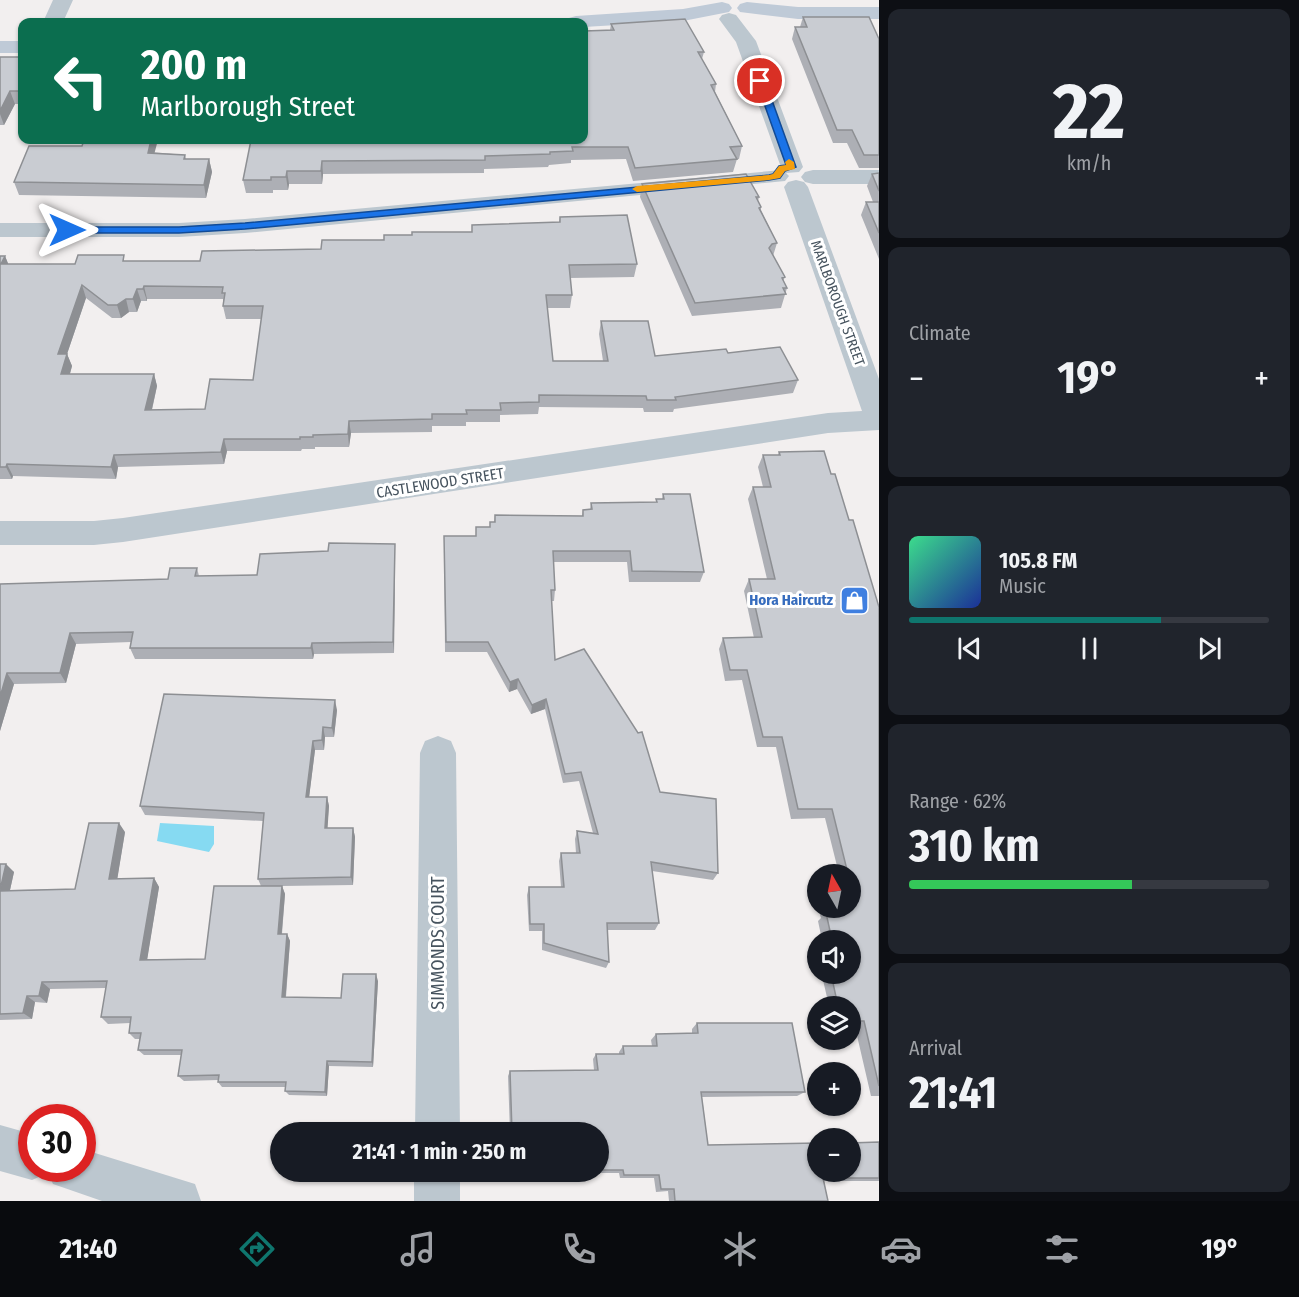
<!DOCTYPE html>
<meta charset="utf-8">
<style>
body{margin:0;font-family:"Fira Sans Condensed",sans-serif;background:#20242c;color:#f1f3f6;height:100vh;display:flex;flex-direction:column;font-size:22px;white-space:nowrap}
*{box-sizing:border-box;margin:0}
p{font-size:20px;color:#9ea1a6}
.icon{flex:none;width:33px;height:33px;fill:none;stroke:currentColor;stroke-width:2;stroke-linecap:round;stroke-linejoin:round}
.map{position:relative;flex:1;overflow:hidden}
.sheet{display:flex;flex-direction:column;gap:9px;padding:9px;background:#0d0f14;width:420px}
.sheet>*{flex:none}
.hud{position:absolute;left:18px;top:18px;width:570px;height:126px;border-radius:12px;box-shadow:0 2px 4px #0004;background:#0b6e4f;color:#fff;overflow:hidden}
.needle{width:39px;rotate:351deg}
.tools{position:absolute;left:807px;top:864px;display:grid;gap:12px}
.tools a{display:grid;place-items:center;width:54px;height:54px;border-radius:50%;background:#171b24;box-shadow:0 2px 4px #0004;font-size:30px}
.speed{position:absolute;left:18px;top:1104px;display:flex;gap:12px;font-size:30px;font-weight:700;text-align:center}
.speed>*{display:grid;place-content:center;width:78px;height:78px;border-radius:50%;background:#171b24;box-shadow:0 2px 4px #0004;line-height:1}
.speed .limit{border:9px solid #d22;background:#fff;color:#111}
.pin{position:absolute;display:grid;place-items:center;width:51px;height:51px;color:#fff;margin:-26px;border:3px solid #fff;border-radius:50%;box-shadow:0 2px 6px #0007}
.me{position:absolute;width:66px;margin:-33px;rotate:90deg;stroke-linejoin:round;filter:drop-shadow(0 0 4px #0008)}
.turn{display:flex;align-items:center;gap:21px;height:126px;padding:0 24px;font-size:27px}
.turn .icon{width:78px;height:78px;stroke-width:2.5}
.turn b{display:block;font-size:42px;line-height:51px}
.big{font-size:45px;font-weight:700;line-height:1.1}
.sheet .tile{flex:1;display:flex;flex-direction:column;justify-content:center;gap:9px;min-width:0;padding:0 21px;border-radius:12px;background:#20242c}
.sheet .dial{align-items:center;gap:0}
.dial b{font-size:78px;line-height:1}
.song{display:flex;align-items:center;gap:18px}
.cover{width:72px;height:72px;border-radius:9px;background:linear-gradient(135deg,hsl(150 70% 55%),hsl(230 70% 35%))}
.played{height:6px;border-radius:3px;background:linear-gradient(90deg,#0f766e 70%,#363941 70%)}
.keys{display:flex;justify-content:space-around;direction:ltr}
.heat{display:flex;justify-content:space-between;align-items:center;font-size:33px;direction:ltr}
.charge{height:9px;border-radius:4px;background:linear-gradient(90deg,#34c759 62%,#363941 0)}
.trip{position:absolute;left:270px;top:1122px;width:339px;height:60px;border-radius:30px;background:#171b24;box-shadow:0 2px 4px #0004;font-weight:700;line-height:60px;text-align:center}
.tabs{display:flex;height:96px;justify-content:space-around;align-items:center;background:#090b0e;color:#9ea1a6}
.tabs .icon{width:42px;height:42px}
.tabs .selected{color:#0f766e}
.tabs b{font-size:27px;color:#f1f3f6}
main{display:flex;flex:1;min-height:0}
.map>svg:first-child{display:block}
.water{fill:#86daf2}
.lines{fill:none;stroke-linecap:round;stroke-linejoin:round}
.street{fill:#bcc7cf;fill-rule:evenodd}
.secondary{fill:#bfcad7;fill-rule:evenodd}
.wall{fill:#adafb5;fill-rule:evenodd}
.shaded-wall{fill:#8d8f93}
.building{fill:#c9ccd2;stroke:#8d8f93;stroke-width:1.5;fill-rule:evenodd}
.route{fill:#1a73e8;stroke:#114b97;stroke-width:1.5}
.slow{fill:#f59e0b}
.labels{text-anchor:middle;stroke-width:6;stroke-linejoin:round;paint-order:stroke}
.far-street-label{font-size:14px;fill:#46535e;stroke:#fff}
.street-label{font-size:15px;fill:#46535e;stroke:#fff}
.shop-label{font-size:15px;font-weight:bold;fill:#366cbe;stroke:#fff;text-anchor:end}
.near-street-label{font-size:18px;fill:#46535e;stroke:#fff}
</style>
<main>
<div class="map">
<svg width="879" height="1201" viewBox="0 0 879 1201">
<rect width="100%" height="100%" fill="#f2efef"/>
<!-- water -->
<path class="water" d="M160,823l54,3v18l-5,8 -52,-11z"/>
<g class="lines">
<!-- street -->
<path class="street" d="M53,0h20l-10,22h-20z
M729,13l7,2 20,26 47,126 -4,5 -13,1 3,3 -4,5 -540,52 -66,4h-179v-14h179l66,-4 537,-49 -46,-128 -17,-23 3,-4z
M813,170h66v14h-66l-8,-2 -4,-5 4,-5z
M796,180l8,2 4,5 71,192v51l-51,3 -705,109 -29,3h-94v-24h94l29,-3 705,-105 34,-2 -78,-224 4,-5z
M438,736l13,5 5,12 4,379h-45l5,-379 5,-12z
M0,1125l32,9v34h50v-19l113,35 6,17h-99l-49,-17 -5,-11 -16,7 -32,-9z
M414,1172h46v29h-46z"/>
<!-- secondary -->
<path class="secondary" d="M722,2l7,2 3,4 -3,4 -46,9 -99,6v-5h-18l3,-4 7,-2 107,-7z
M747,2l51,5h81v12h-81l-58,-7 -3,-4 3,-4z
M0,41h22v12h-22z"/>
</g>
<!-- wall -->
<path class="wall" d="M803,17l76,22v129h-20l-12,-25h-14l-41,-104 3,-12h5z
M611,24l93,28 -2,7 14,25 -1,8 27,54 -3,13h-2l-4,13 -100,9 -7,-22 -55,1v3l-22,2 -1,2 -64,2v4l-161,1 -1,10h-33l-1,6h-15v3h-27l-3,-13 367,-150z
M0,57h22v47h-7l-11,21h-4z
M82,146l103,9 1,4h23l3,13 -6,26 -187,-3 -5,-13z
M879,173v86l-18,-44 5,-13h7l-6,-16 5,-12z
M642,184l117,13 -1,4 3,6v3l16,33 -4,13 12,21 -2,4 4,7 -6,20 -89,8 -52,-119z
M560,217l77,47 -3,13 -64,1 2,17 -2,13h-23l6,53h50l-4,-27 2,-13 54,35 73,-3 70,27 -5,13 -119,16 -1,3h-29l-1,-4 -104,-1 -1,7 -38,1v7h-34v4h-34v6l-81,1 -2,14h-34v2h-13l-1,2h-74l-3,13 -106,3 -2,12 -103,-3 -1,3h-12v-223h5l3,8h67l51,-3h74l121,-12 91,-14 59,-3 88,-10zM86,298l26,20h9l8,-6h8l4,-11h6v-2h76v7l3,13h35l-8,61 -48,29 -53,1 5,-24 -3,-12h-84l2,-8 -5,-12z
M779,452l52,22 18,46 30,87v489h-8l-16,-69h-5v-21h-21l-6,-26 6,-6h21v-34h-28l-4,-19 3,-3 -3,-10h32v-34h-11l-14,-56 -34,1 -15,-72h-19l-15,-67 -17,1 -6,-32 4,-11h31l-10,-47 5,-12h18l-19,-80 5,-12h10l-5,-20 5,-12h15z
M663,494l41,78 -4,10h-71l-2,-20h-74l2,28 -1,11h-3l4,59 105,132 58,81 -5,7 -61,-9 7,52 -4,7h-48l2,32 -3,6 -64,-18v-19h-13l-2,-36 2,-8h32l-2,-26 2,-8h15l-1,-14 2,-8 16,2 -14,-52 -16,2 -18,-74 -14,5 -14,-25 -8,3 -22,-40h-42l-1,-116h32v-9h14l4,-5 1,-7 87,1 1,-6 7,-1 1,-6 65,-1v-3h6z
M395,555l-1,98 -80,1 -1,5h-178l-5,-11 1,-6 -55,2 -10,39 -52,1 -14,47v-147l168,-5 29,-11 2,8 58,-1z
M337,710l-3,27h-9l-1,13h-9l-6,47h18l2,9 -2,22h26l2,9 -2,48 -71,1 3,8 -3,40h5l3,7 -4,56 55,1 37,-17 -5,86 -44,-1 -2,30 -38,-1 -4,-4 1,-4h-64l-4,-5v-2l-34,1 -6,-5 3,-21h-37l-6,-5 2,-11h-5l-6,-6 1,-10 -22,1 -7,-7 5,-29 -56,1 -3,14 -12,-1 -3,17 -32,1v-156l14,8 -4,18 65,-1 50,-57 -8,47 37,-1 5,9 -12,72h58l56,-73 -3,-7 5,-58 -118,-6 -5,-9z
M697,1023l108,69 -8,4 -95,1 6,48 171,-3v39h-55l4,20h-159l-1,-10 -12,1 -2,-14h-34l-1,-5h-60l-1,-1h40v-40h-88l-2,-56 2,-5 84,-1 -1,-11 3,-5h23v-2l4,-6h29l-1,-6 5,-6 36,-1v-4z"/>
<!-- shaded-wall -->
<path class="shaded-wall" d="M10,91l5,13 -11,21 -4,-11v-3z
M151,140h7l-7,26 -3,-13z
M209,159l3,13 -6,26 -2,-13z
M322,161l1,13 -1,10 -1,-13z
M287,171l2,13 -1,6 -2,-13z
M5,256l5,12 -9,-4z
M82,285l4,13 -19,56 5,12 -6,21 -5,-13 -3,-20z
M144,286l3,13v2l-4,-12z
M137,289l4,12 -4,11 -4,-13z
M126,299l3,13 -8,6 -4,-13z
M154,374l3,12 -8,36 -4,-12z
M349,421l2,12 -2,14 -1,-13z
M224,439l3,12 -3,13 -3,-12z
M114,455l4,12 -2,12 -5,-12z
M7,464l6,12 -1,3 -6,-12z
M395,544v11l-1,98 -1,-11z
M70,633l6,11 -10,39 -6,-10z
M312,643l2,11 -1,5 -2,-11z
M7,673l7,11 -14,47v-34z
M518,679l-1,10 -8,3 1,-10z
M546,699l-1,10 -14,5 1,-9z
M335,700l2,10 -3,27 -2,-9z
M323,727l2,10 -1,13 -2,-10z
M313,741l2,9 -7,56 -2,-9z
M327,797l2,9 -2,31 -2,-9z
M119,823l6,9 -9,55 -7,-8z
M353,828l2,9 -2,48 -2,-8z
M6,864l8,8 -6,27 -8,-8z
M154,878l5,9 -13,80 -6,-7z
M282,886l3,8 -4,47 -3,-7z
M287,934l3,7 -5,63 -3,-7z
M376,974l2,7 -5,86 -1,-5z
M42,982l8,7 -3,14 -8,-7z
M27,996l8,6 -3,17 -9,-6z
M327,1061l2,5 -2,30 -2,-4z"/>
<!-- building -->
<path class="building" d="M803,17h66l10,22v116h-15l-12,-25h-15l-42,-103h12z
M685,19l19,33h-6l18,32 -5,1 31,61 -12,1 7,12 -102,9 -7,-21h-56l1,4 -23,1v2l-65,2v4l-163,1 -1,10h-34l-1,6h-15v3h-28l8,-40h333v-109l30,-1 -3,-6z
M0,57h22v34h-12l-10,20z
M84,140h67l-3,13 37,2 -1,4h25l-5,26 -190,-3 15,-36h53z
M879,173v18l-7,-17z
M746,174l13,23h-3l5,10 -2,1 18,35 -5,1 -3,4 16,29 -3,1 5,10h-4l3,6 -91,9 -53,-119z
M866,202h13v31z
M627,215l10,49 -68,1 3,30h-26l7,66h55l-7,-40h47l7,35 71,-7 2,4 52,-6 18,33 -123,17 1,3h-29l-1,-4 -107,-1v7l-39,1 1,7h-35l1,4h-35v5l-83,2 -1,13 -35,1v2h-13v2h-76l-3,13 -107,3 -3,12 -104,-3 -1,3h-6v-211h5l-4,8h74l3,-9h46l-1,6h77l2,-10 119,-2 1,-9h62v-5h28v-3h60v-7l88,-3v-5zM82,285l26,20h9l9,-6h7l4,-10h6l1,-3 79,1 -1,6h3l-2,13h40l-10,74 -43,-1 -5,30 -60,1 9,-36h-93l6,-20h-9z
M824,451l7,23h4l14,46h4l26,87v479l-15,-65h-14v-15h-12l-7,-32h19v-34h-18l-6,-27 3,-1 -1,-4h22v-11h4l-4,-14v-9h-2l-16,-65h-34l-16,-72h-19l-16,-67h-17l-7,-32 39,-1 -13,-58h26l-22,-92h18l-8,-32h17l-1,-3z
M663,494h27l14,78 -72,-1 -2,-20h-77l2,39h-4l4,70 29,-11 54,84 4,-1 18,60 56,7 2,74 -67,-11 8,61h-52l2,39 -65,-19v-19h-14l-1,-37h35l-3,-34h19l-3,-22 21,3 -17,-62 -16,2 -19,-75 -14,6 -14,-26 -8,3 -22,-40h-42l-2,-106h32v-9h14v-5h5v-7l88,1v-6l9,-1 -1,-6 66,-1 -1,-3h8z
M329,543l66,1 -2,98 -81,1 -1,5h-181l3,-16 -63,1 -10,40h-53l-7,24v-113l168,-5 2,-11h27l-2,8 62,-1 3,-21 68,-3z
M164,694l171,6 -3,28 -9,-1 -1,13 -9,1 -7,56h21l-2,31h28l-2,49 -93,2 6,-66 -124,-7z
M89,823h30l-10,56 45,-1 -14,82 65,-1 9,-73h68l-4,48h9l-5,63 59,1 2,-24h33l-4,88 -45,-1 -2,31 -40,-1 1,-9h-68l1,-7 -41,1 4,-26h-44l3,-17h-12l2,-16h-30l6,-36 -65,1 -3,14h-12l-4,17 -23,1v-123l75,-2z
M0,864h6l-6,26z
M697,1023h95l13,69h-104l7,53 110,-2v29h32v-29l29,-1v36h-56l5,23h-153l-1,-12h-13l-2,-14h-35l-1,-5h-25v-38h-86l-2,-61 88,-1 -2,-16h28l-1,-8h34l-1,-12 42,-1z"/>
<!-- route -->
<path class="route" d="M757,79l8,2 31,86 -11,4 -5,7 -11,2 -524,49 -66,4h-112l-5,-3 5,-3h112l66,-4 524,-48 4,-1 6,-8 7,-1 -30,-84z"/>
<!-- slow -->
<path class="slow" d="M789,159l5,3 1,7 -10,2 -5,7 -11,2 -132,12 -5,-3 5,-3 132,-11 4,-1 6,-8 7,-1 -1,-3z"/>
<!-- icons -->
<defs>
<symbol id="shop-square" viewBox="-11 -11 22 22"><rect x="-9" y="-9" width="18" height="18" rx="4" fill="#3f7fe0" stroke="#fff"/><path d="M-5-2.5h2.3a2.7 3.5 0 0 1 5.4 0H5L5.5 6h-11ZM-1.5-2.5h3a1.5 2.3 0 0 0-3 0Z" fill="#fff"/></symbol>
</defs>
<g fill-rule="evenodd">
<use href="#shop-square" x="838" y="584" width="33" height="33"/>
</g>
<g class="labels">
<!-- far-street labels -->
<g class="far-street-label">
<text transform="translate(838 303) rotate(70)" y="5">MARLBOROUGH STREET</text>
</g>
<!-- street labels -->
<g class="street-label">
<text transform="translate(440 483) rotate(-9)" y="5">CASTLEWOOD STREET</text>
</g>
<!-- shop labels -->
<g class="shop-label">
<text x="833" y="605">Hora Haircutz</text>
</g>
<!-- near-street labels -->
<g class="near-street-label">
<text transform="translate(438 943) rotate(-90)" y="6">SIMMONDS COURT</text>
</g>
</g>
</svg>
<div class="tools">
<a><svg class="needle" viewBox="-14 -14 28 28"><path d="M0-13l5 13h-10z" fill="#e53935"/><path d="M0 13l5-13h-10z" fill="#9ea1a6"/></svg></a>
<a><svg class="icon" aria-label="sound" viewBox="0 0 24 24"><path d="M4 9h4l5-4v14l-5-4H4zM17 9q2 3 0 6"/></svg></a>
<a><svg class="icon" aria-label="layers" viewBox="0 0 24 24"><path d="M12 4l9 5-9 5-9-5zM3 14l9 5 9-5"/></svg></a>
<a>+</a>
<a>−</a>
</div>
<div class="speed"><div class="limit">30</div></div>
<div class="pin" style="left:760px;top:81px;background:#d93025"><svg class="icon" aria-label="arrive" viewBox="0 0 24 24"><path d="M6 21V4h12l-3 4 3 4H6"/></svg></div>
<svg class="me" style="left:67px;top:230px" viewBox="-20 -20 40 40"><path d="M0-17L14 15 0 8-14 15z" fill="#1a73e8" stroke="#fff" stroke-width="4"/></svg>
<div class="trip">21:41 · 1 min · 250 m</div>
<div class="hud">
<div class="turn"><svg class="icon" aria-label="left" viewBox="0 0 24 24"><path d="M17 20v-9H6M10 6l-5 5 5 5"/></svg><div><b>200 m</b>Marlborough Street</div></div>
</div>
</div>
<section class="sheet">
<div class="tile dial"><b>22</b><p>km/h</p></div>
<div class="tile"><p>Climate</p>
<div class="heat"><a>−</a><b class="big">19°</b><a>+</a></div>
</div>
<div class="tile">
<div class="song"><i class="cover"></i><div><b>105.8 FM</b><p>Music</p></div></div>
<div class="played"></div>
<div class="keys"><svg class="icon" aria-label="previous" viewBox="0 0 24 24"><path d="M18 5L8 12l10 7zM5 5v14"/></svg><svg class="icon" aria-label="pause" viewBox="0 0 24 24"><path d="M8 5v14M16 5v14"/></svg><svg class="icon" aria-label="next" viewBox="0 0 24 24"><path d="M6 5l10 7-10 7zM19 5v14"/></svg></div>
</div>
<div class="tile"><p>Range · 62%</p><b class="big">310 km</b><div class="charge"></div></div>
<div class="tile"><p>Arrival</p><b class="big">21:41</b></div>
</section>
</main>
<nav class="tabs">
<b>21:40</b>
<svg class="icon selected" aria-label="directions" viewBox="0 0 24 24"><path d="M12 3l9 9-9 9-9-9zM9 14v-3h6M13 9l2 2-2 2"/></svg>
<svg class="icon" aria-label="music" viewBox="0 0 24 24"><path d="M9 18V5l10-2v13"/><circle cx="6" cy="18" r="3"/><circle cx="16" cy="16" r="3"/></svg>
<svg class="icon" aria-label="phone" viewBox="0 0 24 24"><path d="M5 4h4l2 5-3 2q2 4 5 5l2-3 5 2v4C11 20 4 13 5 4z"/></svg>
<svg class="icon" aria-label="climate" viewBox="0 0 24 24"><path d="M12 3v18M4 7l16 10M4 17L20 7"/></svg>
<svg class="icon" aria-label="car" viewBox="0 0 24 24"><path d="M5 17H2v-5l4-1 3-4h7l3 4 3 1v5h-3M9 17h6M6 11h13"/><circle cx="7" cy="17" r="2"/><circle cx="17" cy="17" r="2"/></svg>
<svg class="icon" aria-label="filters" viewBox="0 0 24 24"><path d="M4 7h16M4 17h16"/><circle cx="9" cy="7" r="2"/><circle cx="15" cy="17" r="2"/></svg>
<b>19°</b>
</nav>
